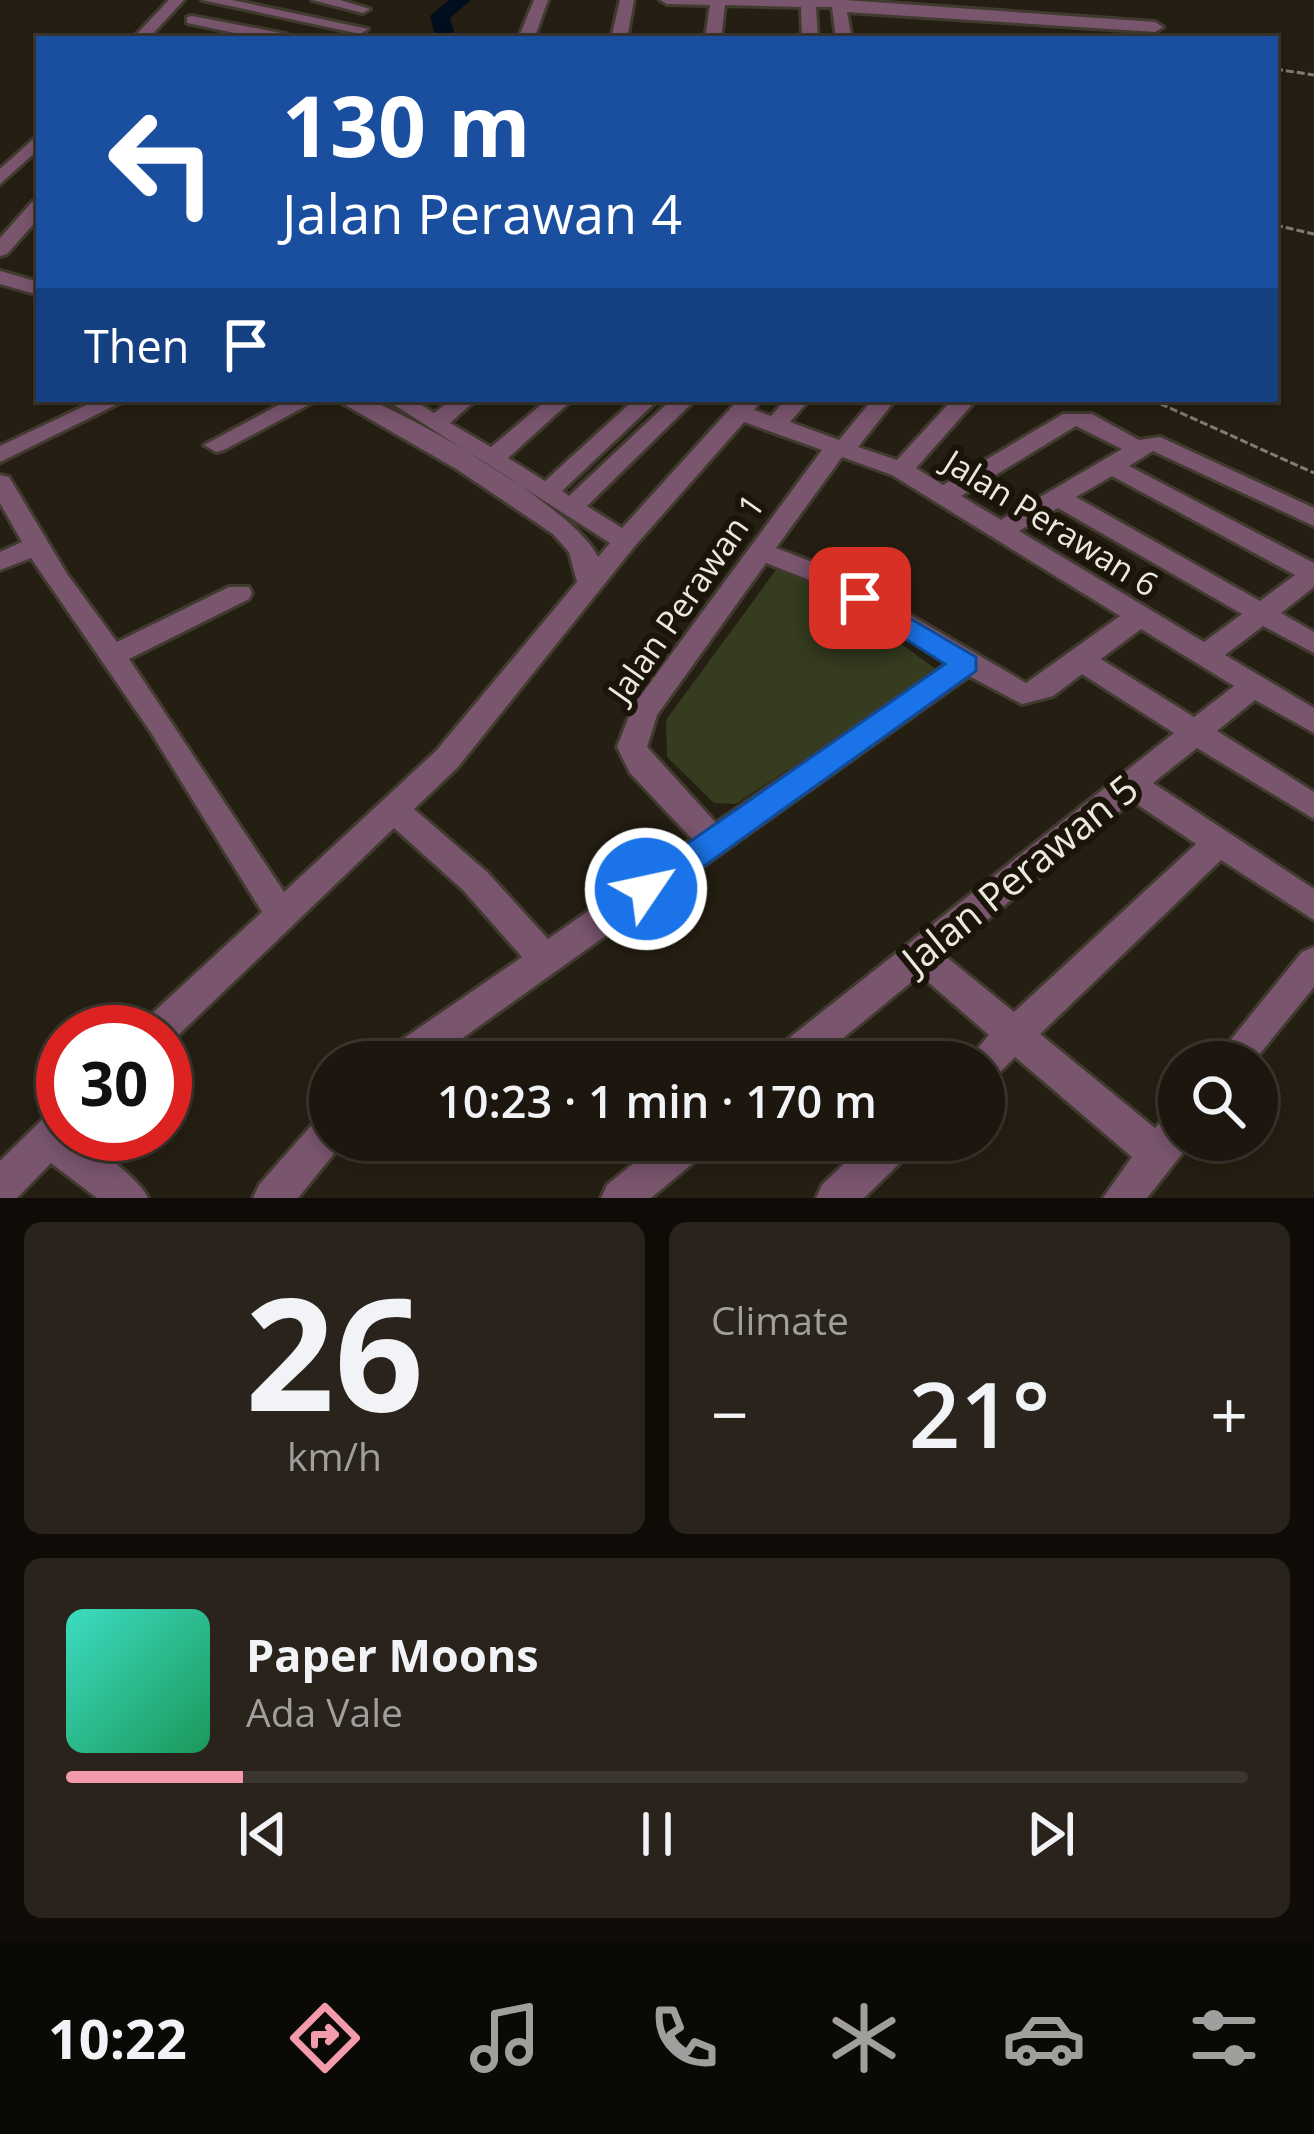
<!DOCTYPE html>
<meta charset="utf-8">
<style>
body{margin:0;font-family:"Open Sans",sans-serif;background:#29231c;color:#f1f3f6;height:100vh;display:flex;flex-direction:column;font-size:45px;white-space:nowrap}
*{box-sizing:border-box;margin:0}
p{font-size:39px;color:#a09f9e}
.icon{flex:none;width:66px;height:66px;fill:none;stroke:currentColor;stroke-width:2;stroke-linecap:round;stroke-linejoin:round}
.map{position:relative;height:1198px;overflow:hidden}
.details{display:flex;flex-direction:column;gap:24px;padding:24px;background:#0f0c08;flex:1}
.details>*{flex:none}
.guide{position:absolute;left:36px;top:36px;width:1242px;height:366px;border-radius:0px;box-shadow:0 6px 18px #0003,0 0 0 3px #3a352e;background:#1a4fa0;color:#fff;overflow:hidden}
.buttons{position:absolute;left:1158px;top:1041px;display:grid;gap:24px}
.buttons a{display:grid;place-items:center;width:120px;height:120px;border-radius:50%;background:#1c160e;box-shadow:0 6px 18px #0003,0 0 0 3px #3a352e;font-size:60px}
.speed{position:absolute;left:36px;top:1005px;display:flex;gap:24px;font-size:60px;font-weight:700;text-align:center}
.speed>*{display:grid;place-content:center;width:156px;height:156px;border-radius:50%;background:#1c160e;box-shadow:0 6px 18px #0003,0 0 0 3px #3a352e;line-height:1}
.speed .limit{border:18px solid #d22;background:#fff;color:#111}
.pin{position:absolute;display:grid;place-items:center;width:102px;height:102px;color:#fff;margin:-51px;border-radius:24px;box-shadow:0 6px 18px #0006}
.me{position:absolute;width:132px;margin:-66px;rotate:56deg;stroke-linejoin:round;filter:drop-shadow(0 0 9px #0008)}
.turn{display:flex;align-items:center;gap:42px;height:252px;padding:0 48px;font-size:54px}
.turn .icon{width:156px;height:156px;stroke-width:2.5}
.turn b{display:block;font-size:84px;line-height:102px}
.then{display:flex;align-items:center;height:114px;padding:0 48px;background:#0003;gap:24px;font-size:45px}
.big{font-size:90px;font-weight:600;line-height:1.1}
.details .tile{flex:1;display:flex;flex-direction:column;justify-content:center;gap:18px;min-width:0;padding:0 42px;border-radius:18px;background:#29231c}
.details .dial{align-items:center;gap:0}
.dial b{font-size:156px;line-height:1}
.song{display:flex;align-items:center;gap:36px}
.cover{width:144px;height:144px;border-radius:18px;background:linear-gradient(135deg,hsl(170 70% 55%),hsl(150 70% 35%))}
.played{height:12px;border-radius:6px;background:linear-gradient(90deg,#f39aab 15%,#3a352e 15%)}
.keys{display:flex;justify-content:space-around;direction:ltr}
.heat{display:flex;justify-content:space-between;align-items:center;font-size:66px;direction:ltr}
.details .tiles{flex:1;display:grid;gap:24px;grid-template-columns:1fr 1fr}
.tile:last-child{grid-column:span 2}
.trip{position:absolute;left:309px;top:1041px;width:696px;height:120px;border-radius:60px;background:#1c160e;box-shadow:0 6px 18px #0003,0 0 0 3px #3a352e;font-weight:600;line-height:120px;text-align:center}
.dock{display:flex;height:192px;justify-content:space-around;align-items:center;background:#0b0906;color:#a09f9e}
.dock .icon{width:84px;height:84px}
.dock .on{color:#f39aab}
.dock b{font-size:54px;color:#f1f3f6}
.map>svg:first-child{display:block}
.green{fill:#363c20}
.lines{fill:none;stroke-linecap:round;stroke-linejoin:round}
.river{fill:#000e1e;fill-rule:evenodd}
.minor-casing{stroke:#413a2f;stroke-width:6}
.path{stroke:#827c72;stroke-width:3;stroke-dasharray:8 3;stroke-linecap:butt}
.minor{fill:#79556e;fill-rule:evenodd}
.route{fill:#1a73e8;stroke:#114b97;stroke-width:3}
.labels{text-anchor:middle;stroke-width:12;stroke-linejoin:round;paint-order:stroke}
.street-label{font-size:33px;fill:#ece8e0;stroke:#1b1509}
.near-street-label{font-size:39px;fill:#ece8e0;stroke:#1b1509}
</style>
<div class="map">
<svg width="1314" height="1198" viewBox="0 0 1314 1198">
<rect width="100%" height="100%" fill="#251e12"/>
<!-- green -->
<path class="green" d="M778,567l38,15 121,88 -201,134 -22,-1 -47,-46 -1,-37z"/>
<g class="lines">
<!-- river -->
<path class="river" d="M449,0h22l-21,18 6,21h-20l-6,-23z"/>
<defs>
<path id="minor" d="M169,0h15l-36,39h-16z
M202,0h30l136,29 -8,5z
M312,0h28l30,9 -7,4z
M534,0h14l-14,39h-16z
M620,0h14l-7,39h-16z
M660,0h185l310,22 8,5 -8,5 -308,-20 5,27h-16l-4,-32h-16l2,32h-16l-1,-32 -76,-2 -4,34h-16l5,-34 -43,-1z
M192,16l94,18 8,5h-31l-76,-16v-6z
M39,134v15l-39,35v-15z
M39,200v18l-32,36 -7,2v-18l32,-36z
M0,271l39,11v13l-39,-11z
M99,399h29l-128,63v-16z
M290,399h29l-95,51 -8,2 -12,-7z
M335,399c12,0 25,-2 36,2 51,20 205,109 227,156l12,-14 -225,-144h27l22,14 18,-14h25l-27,24 41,24 57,-48h25l-65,59 37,23 90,-82h24l-97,92 7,5 103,-97h24l-109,107 35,22 117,-129h23l-8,11 17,6 15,-17h24l-20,23 49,18 34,-41h23l-38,48 39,13 56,-61h24l-61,69 27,17 120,-71h29l47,26 21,-3 154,71v18l-161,-75 -24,15 185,97v24l-33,26 33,19v21l-51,-27 -38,29 89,53v25l-59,-33 -38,31 97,61v27l-117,-71 -44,35 161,106v31l-93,-60 -181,174 115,94 11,-12 13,-6v30h14l-46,58h-44l29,-41 -117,-100 -18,18 -13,4v-17h-18l23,-27 -69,-60 -106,87h-45l5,-12 400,-317 -92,-59 -29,22 -31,8 -53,-28 -540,386h-47l5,-12 135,-93 -59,-67 -69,-62 -224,215 -5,2v-13h-26l5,-11 118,-109 -112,-181 -119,-173 -31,12v-18l22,-10 -22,-39v-28l9,2 58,97 50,68 112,-55h20l3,6 -3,6 -120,60 155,233 152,-141 141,-169 -8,-30 -16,-18 -95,-64zM744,422l78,28 -189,256 -16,41 13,26 62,66 -144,100 -61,-67 -73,-63 44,-42 176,-220zM1076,426l46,23 -121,71 -40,-24zM842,457l50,18 228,141 -94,67 -193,-113 -57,-22zM1112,476l183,99 -35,26 -184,-104zM1058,508l184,106 -38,28 -185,-111zM766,563l49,19 133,81 -232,160 -69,-76 10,-32zM1141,629l93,57 -40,31 -93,-58zM1132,801l64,43 -182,168 -70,-57z
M1314,947v40l-61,75h-40l89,-110z
M63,1107v27c18,0 76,43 85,64h-51l-46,-35 -34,35h-17v-37l50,-49z
M330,1113v27h15l-47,58h-45l6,-13 58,-66z
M662,1140h48l-5,13 -54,45h-50l6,-13z
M869,1140h46l-5,13 -46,45h-48l6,-13z"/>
</defs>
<!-- minor casing -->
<use href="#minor" class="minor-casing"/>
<!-- path -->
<path class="path" d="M1275,69l39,6
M1275,225l39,9
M1150,399l164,74"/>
<!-- minor -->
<use href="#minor" class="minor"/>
</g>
<!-- route -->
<path class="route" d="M860,589l116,68v14l-318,228h-23l-5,-10 5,-9 310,-216 -95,-60v-12z"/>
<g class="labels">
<!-- street labels -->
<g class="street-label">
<text transform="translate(1051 523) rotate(32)" y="12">Jalan Perawan 6</text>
<text transform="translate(686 598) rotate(-55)" y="12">Jalan Perawan 1</text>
</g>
<!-- near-street labels -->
<g class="near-street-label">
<text transform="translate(1020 874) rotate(-39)" y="14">Jalan Perawan 5</text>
</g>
</g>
</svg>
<div class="buttons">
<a><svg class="icon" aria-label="search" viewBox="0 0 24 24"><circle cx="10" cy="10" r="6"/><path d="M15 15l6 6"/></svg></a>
</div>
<div class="speed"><div class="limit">30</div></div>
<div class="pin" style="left:860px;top:598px;background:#d93025"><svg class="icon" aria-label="arrive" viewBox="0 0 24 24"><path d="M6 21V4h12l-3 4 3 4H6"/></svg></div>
<svg class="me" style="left:646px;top:889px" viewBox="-20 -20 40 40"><circle r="17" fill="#1a73e8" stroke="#fff" stroke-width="3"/><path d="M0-11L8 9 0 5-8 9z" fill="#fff"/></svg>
<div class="trip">10:23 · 1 min · 170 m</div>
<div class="guide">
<div class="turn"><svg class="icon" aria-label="left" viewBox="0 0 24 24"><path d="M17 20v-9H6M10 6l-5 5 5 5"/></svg><div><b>130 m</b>Jalan Perawan 4</div></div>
<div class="then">Then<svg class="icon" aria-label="arrive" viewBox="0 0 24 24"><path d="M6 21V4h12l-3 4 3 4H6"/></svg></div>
</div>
</div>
<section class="details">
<div class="tiles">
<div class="tile dial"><b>26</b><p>km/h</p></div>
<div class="tile"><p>Climate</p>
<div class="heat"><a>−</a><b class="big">21°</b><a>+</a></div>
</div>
<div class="tile">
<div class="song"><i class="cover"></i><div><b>Paper Moons</b><p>Ada Vale</p></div></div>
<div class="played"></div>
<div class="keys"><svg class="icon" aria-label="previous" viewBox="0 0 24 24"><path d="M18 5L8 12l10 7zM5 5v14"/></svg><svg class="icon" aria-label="pause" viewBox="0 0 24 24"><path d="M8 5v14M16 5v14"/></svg><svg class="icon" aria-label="next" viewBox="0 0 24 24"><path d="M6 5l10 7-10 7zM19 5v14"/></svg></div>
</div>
</div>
</section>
<nav class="dock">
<b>10:22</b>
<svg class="icon on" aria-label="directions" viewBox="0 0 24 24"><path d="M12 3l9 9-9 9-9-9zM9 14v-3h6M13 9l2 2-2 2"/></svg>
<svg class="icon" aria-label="music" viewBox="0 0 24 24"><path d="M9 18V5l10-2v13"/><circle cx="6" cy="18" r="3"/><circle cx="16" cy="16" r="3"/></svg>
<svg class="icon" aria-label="phone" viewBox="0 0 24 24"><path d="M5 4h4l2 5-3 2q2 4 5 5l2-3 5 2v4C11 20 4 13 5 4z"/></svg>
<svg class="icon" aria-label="climate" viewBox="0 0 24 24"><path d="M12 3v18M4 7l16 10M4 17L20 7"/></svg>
<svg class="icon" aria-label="car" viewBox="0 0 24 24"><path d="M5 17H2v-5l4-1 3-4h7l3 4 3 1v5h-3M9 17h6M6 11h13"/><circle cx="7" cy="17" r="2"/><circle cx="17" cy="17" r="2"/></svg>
<svg class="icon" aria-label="filters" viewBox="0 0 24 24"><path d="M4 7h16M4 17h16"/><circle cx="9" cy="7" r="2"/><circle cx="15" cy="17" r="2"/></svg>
</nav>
